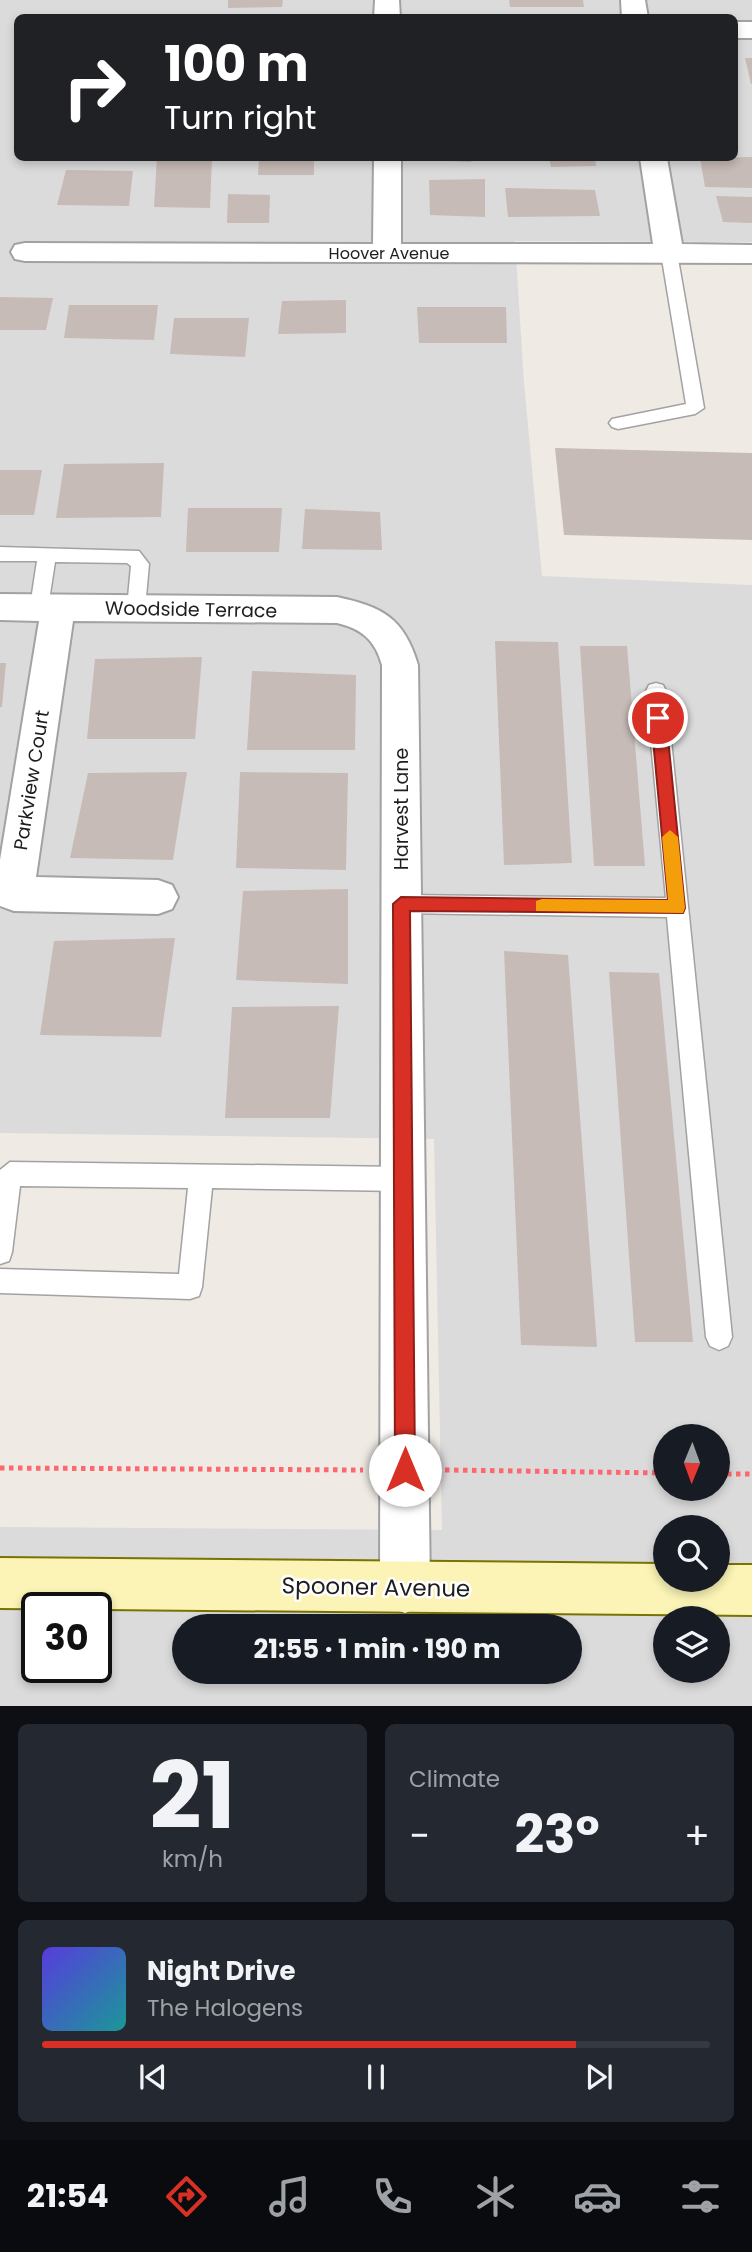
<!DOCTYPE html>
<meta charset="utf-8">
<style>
body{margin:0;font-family:Poppins,sans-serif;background:#242831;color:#f1f3f6;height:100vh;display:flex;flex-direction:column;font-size:26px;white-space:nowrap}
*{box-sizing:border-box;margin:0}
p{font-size:23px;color:#9ea1a6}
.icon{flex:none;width:38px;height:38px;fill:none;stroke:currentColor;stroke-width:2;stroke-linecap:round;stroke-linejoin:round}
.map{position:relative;height:1706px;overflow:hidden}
.drawer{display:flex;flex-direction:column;gap:18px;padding:18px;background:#0d0f14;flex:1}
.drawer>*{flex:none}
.banner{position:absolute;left:14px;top:14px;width:724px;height:147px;border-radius:10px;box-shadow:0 4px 10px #0003;background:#202124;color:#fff;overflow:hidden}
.needle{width:46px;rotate:181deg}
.buttons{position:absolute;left:653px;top:1424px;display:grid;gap:14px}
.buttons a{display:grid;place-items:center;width:77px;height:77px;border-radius:50%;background:#171b24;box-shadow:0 4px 10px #0003;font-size:35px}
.speed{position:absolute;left:21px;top:1592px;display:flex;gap:14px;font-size:35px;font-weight:700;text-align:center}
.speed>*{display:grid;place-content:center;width:91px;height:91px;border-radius:50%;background:#171b24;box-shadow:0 4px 10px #0003;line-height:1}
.speed .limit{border:4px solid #111;border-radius:10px;background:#fff;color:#111}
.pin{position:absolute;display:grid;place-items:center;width:60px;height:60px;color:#fff;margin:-30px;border:4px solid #fff;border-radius:50%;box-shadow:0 2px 7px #0007}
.me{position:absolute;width:77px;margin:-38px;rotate:0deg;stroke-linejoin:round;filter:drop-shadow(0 0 5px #0008)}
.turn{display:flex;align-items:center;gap:24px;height:147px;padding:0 35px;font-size:32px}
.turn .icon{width:91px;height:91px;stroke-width:2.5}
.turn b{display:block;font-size:49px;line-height:60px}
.big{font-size:52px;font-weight:700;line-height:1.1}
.drawer .tile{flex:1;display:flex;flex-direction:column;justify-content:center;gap:10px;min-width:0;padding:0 24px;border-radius:10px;background:#242831}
.drawer .dial{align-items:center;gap:0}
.dial b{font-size:91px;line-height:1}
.song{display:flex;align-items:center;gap:21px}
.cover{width:84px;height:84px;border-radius:10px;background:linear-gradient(135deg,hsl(250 70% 55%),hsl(180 70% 35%))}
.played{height:7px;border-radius:4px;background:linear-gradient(90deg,#d93025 80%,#363941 80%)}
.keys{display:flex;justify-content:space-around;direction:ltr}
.heat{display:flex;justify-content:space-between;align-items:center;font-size:38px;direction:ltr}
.drawer .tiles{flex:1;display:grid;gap:18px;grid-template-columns:1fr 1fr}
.tile:last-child{grid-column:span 2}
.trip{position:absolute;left:172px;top:1614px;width:410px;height:70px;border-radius:35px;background:#171b24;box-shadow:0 4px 10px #0003;font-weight:700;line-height:70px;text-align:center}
.tabs{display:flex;height:112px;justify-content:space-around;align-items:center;background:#090b0e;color:#9ea1a6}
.tabs .icon{width:49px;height:49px}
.tabs .selected{color:#d93025}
.tabs b{font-size:32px;color:#f1f3f6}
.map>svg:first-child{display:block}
.residential{fill:#dcdbdb;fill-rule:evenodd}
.building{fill:#c7bbb7}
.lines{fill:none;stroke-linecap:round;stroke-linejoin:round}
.lane-casing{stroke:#a2a2a2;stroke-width:3}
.street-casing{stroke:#a2a2a2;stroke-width:4}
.secondary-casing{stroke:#787302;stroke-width:4}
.path{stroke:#fd676e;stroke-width:5;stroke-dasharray:4.5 4.5;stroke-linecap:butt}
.lane{fill:#fff;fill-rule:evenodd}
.street{fill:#fff;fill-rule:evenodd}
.secondary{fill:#fbf4b6;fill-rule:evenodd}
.route{fill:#d93025;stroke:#8d1f18;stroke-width:2}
.slow{fill:#f59e0b}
.labels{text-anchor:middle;stroke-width:5;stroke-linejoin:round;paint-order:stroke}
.far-street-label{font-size:16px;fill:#1e1e1e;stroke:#fff}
.street-label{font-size:19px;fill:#1e1e1e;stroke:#fff}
.near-street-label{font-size:23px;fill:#1e1e1e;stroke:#fff}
</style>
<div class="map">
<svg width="752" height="1706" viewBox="0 0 752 1706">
<rect width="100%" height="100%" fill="#efeae4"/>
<!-- residential -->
<path class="residential" d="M0,0h752v242l-237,-1 9,142 18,193 210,9v1121h-752v-179l442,3 -8,-391 -434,-6zM18,18h717v140h-717zM665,1437h53v52h-53zM665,1528h53v52h-53zM37,1608h59v60h-59zM665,1619h53v52h-53zM184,1626h385v45h-385z"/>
<!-- building -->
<path class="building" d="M228,0h55l-1,7 -54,1z
M509,0h74l1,7h-74z
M745,58h7v26h-1z
M752,157v31l-47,-1 -5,-29z
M157,158h55l-2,50 -56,-1z
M259,158h55v17h-56z
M428,158h42l1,4 -42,-2z
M549,158h46l1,8 -45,1z
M66,170l67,1 -4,35 -72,-1z
M485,179v38l-55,-2 -1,-35z
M505,188l90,2 5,26 -92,1z
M228,194l42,1 -1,28h-42z
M716,196l36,1v26l-29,-1z
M0,297l53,1 -7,32h-46z
M346,300v33l-68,1 4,-33z
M69,305h89l-4,35 -90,-2z
M417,307h89l1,36h-88z
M174,318h75l-4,39 -75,-3z
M555,448l197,5v87l-188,-5z
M164,463l-3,54 -105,1 8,-54z
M0,470h42l-8,45h-34z
M188,508h94l-3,44h-93z
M305,509l75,3 2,38 -80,-1z
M495,641l63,1 14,221 -68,2z
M580,646h47l18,220h-51z
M202,657l-7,82h-108l8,-80z
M0,663h6l-4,44h-2z
M252,671l104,4 -1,75h-108z
M187,772l-14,88 -103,-2 18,-85z
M240,772l108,1 -2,97 -110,-2z
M348,889v95l-112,-4 7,-89z
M175,938l-14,99 -121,-2 14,-94z
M504,951l64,4 29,392 -76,-2z
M609,972l50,1 34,369h-58z
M339,1006l-9,112h-105l7,-111z"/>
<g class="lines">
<defs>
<path id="lane" d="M669,248l8,5 27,155 -9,6 -77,15 -6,-2 -3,-4 3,-4 74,-15 -25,-151z
M0,547l139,4 10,13 -4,44 -9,7 -9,-7 4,-42 -4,-3 -72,-1 -7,45 -9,7 -7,-2 -2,-5 7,-46h-37z
M656,683l7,2 3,6 66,646 -4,9 -9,4 -9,-4 -4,-9 -39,-420 -266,-4 -8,-2 -3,-7 3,-7 8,-2 265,3 -20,-207 3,-6z
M10,1162l393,5 8,4 4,8 -4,8 -8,4 -191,-3 -10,99 -3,9 -9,3 -190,-6v-24l179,5 9,-86 -168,-2 -8,66 -3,9 -9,3v-94z"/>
<path id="street" d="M375,0h24l1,18h-26z
M621,0h24l3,18h-26z
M735,22h17v16h-17z
M374,158h27v86h252l-13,-86h27l15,86 70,1v18l-727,-2 -10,-2 -4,-7 4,-7 10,-2 348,1z
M0,594l337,3c46,10 67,21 81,68l12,923 -7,18 -18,7 -18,-7 -7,-18 2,-923c-7,-25 -20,-36 -45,-42l-264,-2 -37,256 122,3 14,5 6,12 -6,12 -14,5 -144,-3 -14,-5v-46l39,-239 -39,-1z"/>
<path id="secondary" d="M0,1558l665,6v16h53v-15h34v50l-752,-7z"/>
</defs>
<!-- lane casing -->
<use href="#lane" class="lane-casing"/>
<!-- street casing -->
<use href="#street" class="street-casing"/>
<!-- secondary casing -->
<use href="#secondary" class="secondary-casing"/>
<!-- path -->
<path class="path" d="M0,1468l363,2
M445,1470l220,3
M718,1474h34"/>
<!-- lane -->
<use href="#lane" class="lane"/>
<!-- street -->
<use href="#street" class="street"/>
<!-- secondary -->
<use href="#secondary" class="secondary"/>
</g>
<!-- route -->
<path class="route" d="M658,712l8,6 19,190 -2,5 -273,-2 5,559 -3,7 -7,3 -7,-3 -3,-7 -2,-566 8,-7 267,3 -17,-182z"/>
<!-- slow -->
<path class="slow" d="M670,830l8,7 7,71 -2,5 -147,-2v-10l6,-2 126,1 -6,-63z"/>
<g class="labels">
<!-- far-street labels -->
<g class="far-street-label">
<text x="389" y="259">Hoover Avenue</text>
</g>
<!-- street labels -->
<g class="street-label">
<text transform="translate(191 609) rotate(1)" y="7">Woodside Terrace</text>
<text transform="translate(31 780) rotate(-81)" y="7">Parkview Court</text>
<text transform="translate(401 809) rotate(-90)" y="7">Harvest Lane</text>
</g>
<!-- near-street labels -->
<g class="near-street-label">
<text transform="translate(376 1587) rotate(1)" y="8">Spooner Avenue</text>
</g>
</g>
</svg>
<div class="buttons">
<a><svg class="needle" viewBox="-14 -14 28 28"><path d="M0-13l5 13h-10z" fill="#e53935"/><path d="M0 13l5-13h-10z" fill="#9ea1a6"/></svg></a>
<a><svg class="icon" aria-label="search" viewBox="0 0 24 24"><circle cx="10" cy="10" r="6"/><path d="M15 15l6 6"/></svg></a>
<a><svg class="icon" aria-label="layers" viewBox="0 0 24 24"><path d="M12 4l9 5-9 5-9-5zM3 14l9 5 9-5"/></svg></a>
</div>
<div class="speed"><div class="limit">30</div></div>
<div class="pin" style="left:658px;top:718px;background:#d93025"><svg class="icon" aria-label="arrive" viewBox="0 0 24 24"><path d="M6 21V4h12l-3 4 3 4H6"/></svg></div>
<svg class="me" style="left:405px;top:1470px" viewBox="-20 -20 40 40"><circle r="19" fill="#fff"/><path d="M0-13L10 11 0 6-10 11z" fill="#d93025"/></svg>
<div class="trip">21:55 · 1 min · 190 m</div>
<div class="banner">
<div class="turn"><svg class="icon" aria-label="right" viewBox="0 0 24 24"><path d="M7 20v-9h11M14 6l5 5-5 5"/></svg><div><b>100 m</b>Turn right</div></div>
</div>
</div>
<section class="drawer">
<div class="tiles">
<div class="tile dial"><b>21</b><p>km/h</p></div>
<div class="tile"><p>Climate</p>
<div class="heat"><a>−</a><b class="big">23°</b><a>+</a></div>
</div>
<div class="tile">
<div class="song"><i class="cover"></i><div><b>Night Drive</b><p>The Halogens</p></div></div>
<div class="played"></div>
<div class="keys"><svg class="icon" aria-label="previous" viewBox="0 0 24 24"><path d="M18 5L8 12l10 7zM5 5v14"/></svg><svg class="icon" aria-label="pause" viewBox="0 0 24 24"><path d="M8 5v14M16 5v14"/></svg><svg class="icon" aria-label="next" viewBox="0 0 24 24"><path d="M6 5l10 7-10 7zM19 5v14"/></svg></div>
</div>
</div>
</section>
<nav class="tabs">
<b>21:54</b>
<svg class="icon selected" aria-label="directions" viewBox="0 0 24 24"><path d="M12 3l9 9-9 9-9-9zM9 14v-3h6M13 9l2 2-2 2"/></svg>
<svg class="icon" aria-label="music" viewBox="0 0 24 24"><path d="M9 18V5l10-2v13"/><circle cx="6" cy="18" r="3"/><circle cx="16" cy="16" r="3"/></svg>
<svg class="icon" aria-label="phone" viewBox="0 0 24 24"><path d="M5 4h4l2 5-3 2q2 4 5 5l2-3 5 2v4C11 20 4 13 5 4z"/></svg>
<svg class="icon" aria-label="climate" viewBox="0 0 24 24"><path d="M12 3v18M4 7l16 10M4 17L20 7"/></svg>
<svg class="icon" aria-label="car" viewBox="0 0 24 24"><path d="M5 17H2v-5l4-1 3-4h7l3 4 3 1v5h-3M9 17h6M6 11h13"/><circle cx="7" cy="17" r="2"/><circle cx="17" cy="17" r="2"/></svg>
<svg class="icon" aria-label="filters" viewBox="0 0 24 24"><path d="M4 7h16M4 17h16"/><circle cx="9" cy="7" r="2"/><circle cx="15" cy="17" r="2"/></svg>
</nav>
